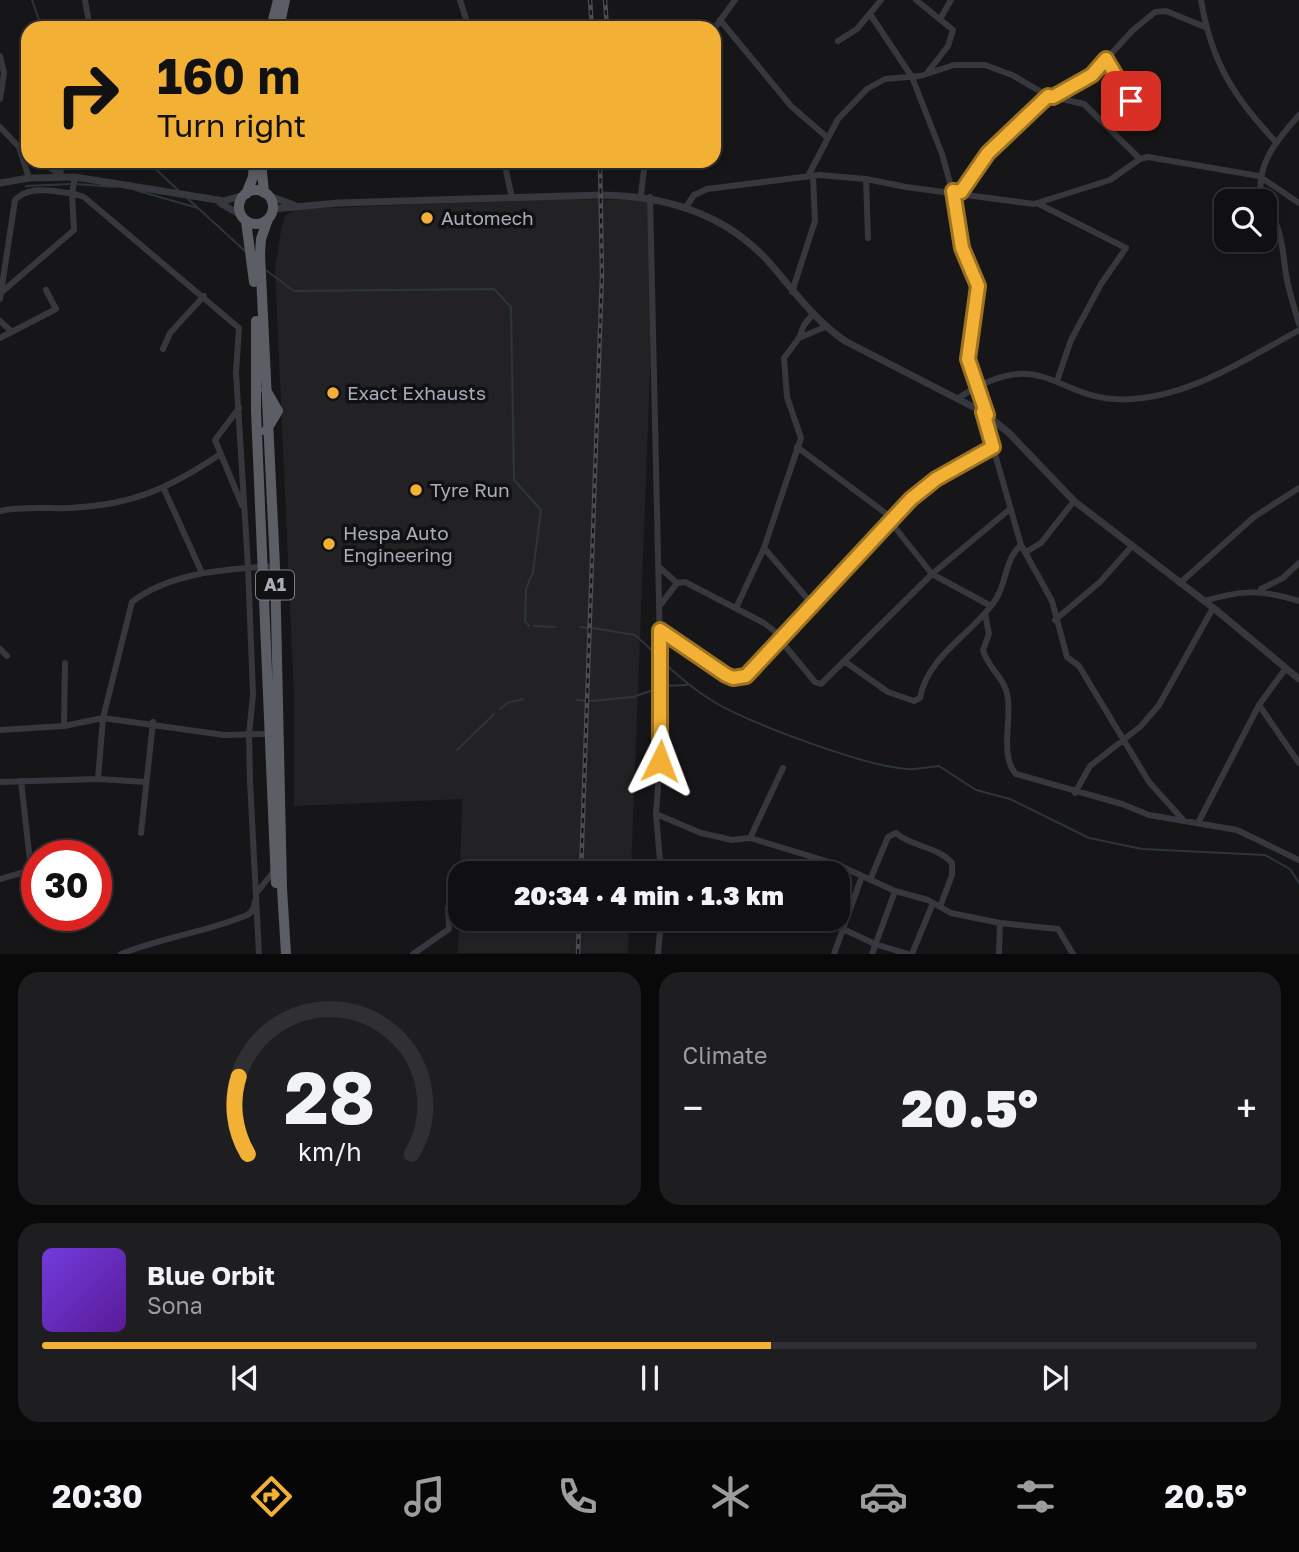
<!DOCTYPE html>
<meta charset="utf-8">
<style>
body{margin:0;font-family:"Golos Text",sans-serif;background:#1e1e20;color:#f1f3f6;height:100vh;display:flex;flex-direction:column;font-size:26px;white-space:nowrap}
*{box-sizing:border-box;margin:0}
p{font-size:23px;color:#9c9d9f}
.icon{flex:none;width:38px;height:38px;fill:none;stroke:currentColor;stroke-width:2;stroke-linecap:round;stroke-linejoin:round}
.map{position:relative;height:954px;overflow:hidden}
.side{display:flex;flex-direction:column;gap:18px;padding:18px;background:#09090a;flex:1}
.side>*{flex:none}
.top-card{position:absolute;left:21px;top:21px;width:700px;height:147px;border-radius:21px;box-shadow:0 4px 10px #0003,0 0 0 2px #303032;background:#f2b134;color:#111;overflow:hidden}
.controls{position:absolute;left:1214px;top:189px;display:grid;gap:14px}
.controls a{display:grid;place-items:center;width:63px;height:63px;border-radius:14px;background:#101012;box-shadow:0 4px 10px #0003,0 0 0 2px #303032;font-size:35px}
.speed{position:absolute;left:21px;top:840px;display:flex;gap:14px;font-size:35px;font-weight:700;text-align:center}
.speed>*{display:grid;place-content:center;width:91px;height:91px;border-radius:50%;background:#101012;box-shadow:0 4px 10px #0003,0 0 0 2px #303032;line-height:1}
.speed .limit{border:10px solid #d22;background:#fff;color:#111}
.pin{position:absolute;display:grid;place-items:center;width:60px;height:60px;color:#fff;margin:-30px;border-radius:14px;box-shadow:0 4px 10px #0006}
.me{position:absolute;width:77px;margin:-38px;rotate:3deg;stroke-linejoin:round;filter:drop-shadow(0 0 5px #0008)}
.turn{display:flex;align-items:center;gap:24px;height:147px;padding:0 21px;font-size:32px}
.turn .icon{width:91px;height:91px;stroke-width:2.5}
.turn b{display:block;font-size:49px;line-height:60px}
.big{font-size:52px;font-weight:800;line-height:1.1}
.side .card{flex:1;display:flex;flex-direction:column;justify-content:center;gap:10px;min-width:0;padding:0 24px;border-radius:21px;background:#1e1e20}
.side .dial{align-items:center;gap:0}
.dial svg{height:182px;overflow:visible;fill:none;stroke:#303032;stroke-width:7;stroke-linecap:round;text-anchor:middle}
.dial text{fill:#f1f3f6;stroke:none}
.song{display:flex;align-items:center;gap:21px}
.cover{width:84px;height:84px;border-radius:10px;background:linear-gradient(135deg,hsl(260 70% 55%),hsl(270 70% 35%))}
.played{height:7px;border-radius:4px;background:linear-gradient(90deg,#f2b134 60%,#303032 60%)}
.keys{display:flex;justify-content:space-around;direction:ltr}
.heat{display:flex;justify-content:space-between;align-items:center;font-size:38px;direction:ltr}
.side .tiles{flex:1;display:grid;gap:18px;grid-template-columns:1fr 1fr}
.card:last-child{grid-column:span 2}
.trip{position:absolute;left:448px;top:861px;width:402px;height:70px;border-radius:21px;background:#101012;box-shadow:0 4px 10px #0003,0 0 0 2px #303032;font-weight:800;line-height:70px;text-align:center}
.tab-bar{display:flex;height:112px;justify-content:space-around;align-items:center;background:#060607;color:#9c9d9f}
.tab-bar .icon{width:49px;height:49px}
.tab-bar .current{color:#f2b134}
.tab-bar b{font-size:32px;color:#f1f3f6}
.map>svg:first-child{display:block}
.built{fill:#222225}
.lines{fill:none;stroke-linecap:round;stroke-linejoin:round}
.stream{stroke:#2c353c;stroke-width:2}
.minor{stroke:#37383d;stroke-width:6}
.tertiary{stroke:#37383d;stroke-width:7}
.trunk{stroke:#5b5e65;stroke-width:10}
.rail-casing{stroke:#4a4c52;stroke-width:4.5}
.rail{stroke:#111113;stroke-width:2;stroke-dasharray:5;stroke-linecap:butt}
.route-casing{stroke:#9d7322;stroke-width:18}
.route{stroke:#f2b134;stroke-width:12}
.poi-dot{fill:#f2b134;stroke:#111113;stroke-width:2.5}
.labels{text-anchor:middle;stroke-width:7;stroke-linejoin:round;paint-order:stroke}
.shield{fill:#111113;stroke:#7b7e86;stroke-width:2}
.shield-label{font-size:18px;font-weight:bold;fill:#a8adb8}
.poi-label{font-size:19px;fill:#a8adb8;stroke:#111113;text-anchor:start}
</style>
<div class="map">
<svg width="1299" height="954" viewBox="0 0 1299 954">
<rect width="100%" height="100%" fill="#161618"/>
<!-- built -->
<path class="built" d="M569,199l78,1 5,121 -21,552h-171v46h169l-1,34h-170l4,-154 -168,7v-110l-19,-427 7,-44 4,-10 10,-6z"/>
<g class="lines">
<!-- stream -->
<path class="stream" d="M32,0l10,28
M147,161l32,30
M76,184l40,3
M26,186l44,-2
M135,190l63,18
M186,197l59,54
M267,271l27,20 200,-2 17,18 3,173 27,30 -8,62 -7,17 -1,32 4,5
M534,626l21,1
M580,627l8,1
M593,628l42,7 22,20
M663,662c16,15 32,28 51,40 38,22 150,64 193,67 10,1 22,-2 32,-3l37,24 34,9 79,39 53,11 123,6 25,14 9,14
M665,686l22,-1
M577,700l9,1
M590,701l43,-4 23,-8
M500,709l7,-6 16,-4
M457,750l37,-36"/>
<!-- minor -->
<path class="minor" d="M85,0l5,28
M460,0l9,28
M916,0l37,30 -5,16 -21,27
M1201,0c10,61 33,98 75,142
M870,14l42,63 30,77 15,54 5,40 16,38 -10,73 19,54
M940,19l11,-19
M720,20l71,86 37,32
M714,29l21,-29
M838,41l19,-12 24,-29
M0,56l4,17 -4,26
M1106,59l25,42
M1053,98l39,-23 40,-44 23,-19 11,-1 39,16
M0,127l19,20 10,31
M40,161l19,13
M504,161l8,37
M808,176l30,-57 29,-30 18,-10 35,-3 34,-11h31l27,10 36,21 36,8 56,55 8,-2 111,19 40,27
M60,177l2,-16
M866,179l2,59
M961,192l27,-39 60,-57
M641,195l4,-34
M650,197l12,538 -6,79 5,59
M1262,201c-8,-35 15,-61 37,-86
M1037,203l89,45 -25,36 -30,56 -14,41
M1265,206c19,22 17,48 22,74 3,15 8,30 12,44
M686,207l8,-12 13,-6 112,-14 47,4 40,8 128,17 76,-24 30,-21
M3,291l71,-61 -2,-37 12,4 155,131 -3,45 12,194 5,127 -4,41 1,46 9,173
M792,292l23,-71 -2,-45
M0,299l15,-99c15,-16 38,-8 57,-7l3,-16
M0,321l12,11
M0,338l56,-29 -10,-19
M799,338l5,-13 9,-11
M163,349l7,-16 34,-37
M960,397c87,-56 96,8 172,2 60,-4 115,-40 167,-69
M239,408l-24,32 27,65
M983,412l38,133 31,56 15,56 12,9 70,116 35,39
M797,447l95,71
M164,489l38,84
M0,511c23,-5 47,-2 70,-3 62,-3 98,-19 149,-53
M889,520l43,54 59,32c16,-18 13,-47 30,-61
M764,548l49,57
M1026,552l15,-9 33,-42
M658,566l19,17 8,-1 79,41 18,14
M1180,583l74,-66 45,-29
M1261,589l22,-11 16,-15
M1204,601c39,-11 56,-12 95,0
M659,607l18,-24
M736,608l28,-60 37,-110 -14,-41 -3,-39 15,-20 26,-11
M985,614l4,20 -6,16c5,19 23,28 25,49 3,22 -8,58 8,75l106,30 27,11 88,15 62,30
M1055,620l45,-38 32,-36
M660,630l66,45 7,3 13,-2 165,-177 25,-20 57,-32
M781,641l34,41 6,2 111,-110 78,-65
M0,649l7,7
M844,661l44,31 26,9 6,-3c7,-40 48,-62 71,-92
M1259,705l40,58
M64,726l1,-63
M0,730l64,-4 39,-8 121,17 44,-1
M98,779l48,3
M0,782l98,-3 5,-61 29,-116c38,-30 96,-33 143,-36
M1075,793l15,-27 51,-40 18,-21 54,-97
M656,814l45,19 31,7 18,-2 86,26 59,27 33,9 23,13 49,10 58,6 15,25
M1198,823l61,-118 27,-37
M141,833l12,-111
M750,838l33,-70
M0,879l31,-9 -10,-89
M870,880l18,-43 8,-4c16,14 41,13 56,30v12l-12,32
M258,891l16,-20
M843,929l32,15 33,10
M121,954c41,-17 87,-22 126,-39 6,-3 7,-8 8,-14
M413,954l36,-25 -1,-22
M658,954l3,-35
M834,954l28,-78
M872,954l23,-63
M912,954l21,-51
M999,954l1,-31"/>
<!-- tertiary -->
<path class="tertiary" d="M0,183l29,-5 46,-1 149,24 20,-6
M269,196l25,9
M220,203l21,12
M273,209l65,-6 264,-8c67,1 128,20 172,73 23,27 42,53 71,73l138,71 26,21 65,68 142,109 83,69"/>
<!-- trunk -->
<path class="trunk" d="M271,28l7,-28
M279,28l6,-28
M261,161l3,32
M239 207a17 17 0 1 1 34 0a17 17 0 1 1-34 0Z
M246,194l7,-17 1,-16
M268,219l-7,20 -1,15 15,312 7,322 4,66
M246,221l8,61
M256,321v90l20,472
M266,390l12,21 -12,20"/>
<defs>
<path id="rail" d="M590,0l2,28
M605,0l2,28
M581,873l21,-599 -2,-113
M578,954l1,-35"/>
</defs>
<!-- rail casing -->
<use href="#rail" class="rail-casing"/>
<!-- rail -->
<use href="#rail" class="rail"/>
</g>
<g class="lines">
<defs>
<path id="route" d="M660,761v-131l66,45 7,3 13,-2 165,-177 25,-20 57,-32 -10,-35 4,3 -19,-56 10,-73 -16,-38 -9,-57 8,1 27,-39 60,-57 5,1 39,-22 14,-16 25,42"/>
</defs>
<!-- route casing -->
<use href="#route" class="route-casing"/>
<!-- route -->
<use href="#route" class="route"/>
</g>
<!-- markers -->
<g class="poi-dot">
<circle cx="427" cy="218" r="7"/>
<circle cx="333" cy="393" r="7"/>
<circle cx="416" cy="490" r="7"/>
<circle cx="329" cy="544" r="7"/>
</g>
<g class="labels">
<!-- shield labels -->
<rect class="shield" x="256" y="570.5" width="38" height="29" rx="5"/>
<g class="shield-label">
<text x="275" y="591">A1</text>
</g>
<!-- poi labels -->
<g class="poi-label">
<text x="441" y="225">Automech</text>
<text x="347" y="400">Exact Exhausts</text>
<text x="430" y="497">Tyre Run</text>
<text x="343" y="540">Hespa Auto<tspan x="343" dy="22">Engineering</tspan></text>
</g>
</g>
</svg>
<div class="controls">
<a><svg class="icon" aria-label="search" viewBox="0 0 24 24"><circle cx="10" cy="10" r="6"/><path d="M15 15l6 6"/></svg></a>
</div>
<div class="speed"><div class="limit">30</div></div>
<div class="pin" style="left:1131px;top:101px;background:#d93025"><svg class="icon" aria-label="arrive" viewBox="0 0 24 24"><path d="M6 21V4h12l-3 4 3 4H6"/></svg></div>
<svg class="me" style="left:660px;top:761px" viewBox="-20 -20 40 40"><path d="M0-17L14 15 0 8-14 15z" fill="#f2b134" stroke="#fff" stroke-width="4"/></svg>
<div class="trip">20:34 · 4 min · 1.3 km</div>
<div class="top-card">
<div class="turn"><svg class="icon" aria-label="right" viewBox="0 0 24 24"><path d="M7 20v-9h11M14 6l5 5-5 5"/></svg><div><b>160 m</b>Turn right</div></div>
</div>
</div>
<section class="side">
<div class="tiles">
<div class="card dial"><svg viewBox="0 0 100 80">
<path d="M14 69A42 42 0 1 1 86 69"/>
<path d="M14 69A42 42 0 0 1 10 35" stroke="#f2b134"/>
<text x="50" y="56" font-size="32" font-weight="700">28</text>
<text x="50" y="72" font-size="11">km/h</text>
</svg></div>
<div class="card"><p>Climate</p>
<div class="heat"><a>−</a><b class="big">20.5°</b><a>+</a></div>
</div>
<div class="card">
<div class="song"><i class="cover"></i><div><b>Blue Orbit</b><p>Sona</p></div></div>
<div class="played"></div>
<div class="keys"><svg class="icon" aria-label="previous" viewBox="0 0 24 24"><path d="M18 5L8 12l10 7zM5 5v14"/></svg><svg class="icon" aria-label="pause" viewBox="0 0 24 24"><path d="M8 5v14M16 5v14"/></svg><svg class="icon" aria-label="next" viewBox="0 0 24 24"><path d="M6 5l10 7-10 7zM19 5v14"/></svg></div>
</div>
</div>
</section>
<nav class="tab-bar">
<b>20:30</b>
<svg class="icon current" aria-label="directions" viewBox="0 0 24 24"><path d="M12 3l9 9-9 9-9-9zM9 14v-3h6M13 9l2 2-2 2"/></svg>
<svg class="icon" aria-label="music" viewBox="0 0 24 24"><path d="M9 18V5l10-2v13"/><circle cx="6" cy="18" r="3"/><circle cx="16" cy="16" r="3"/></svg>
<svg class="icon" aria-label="phone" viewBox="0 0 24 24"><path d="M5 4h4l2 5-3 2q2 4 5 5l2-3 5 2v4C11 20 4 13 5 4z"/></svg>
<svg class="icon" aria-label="climate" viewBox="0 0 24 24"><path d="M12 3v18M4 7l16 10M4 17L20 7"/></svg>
<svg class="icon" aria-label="car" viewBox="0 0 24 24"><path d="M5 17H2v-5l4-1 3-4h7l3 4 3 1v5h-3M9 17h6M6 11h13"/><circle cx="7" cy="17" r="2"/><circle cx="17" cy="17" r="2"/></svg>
<svg class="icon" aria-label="filters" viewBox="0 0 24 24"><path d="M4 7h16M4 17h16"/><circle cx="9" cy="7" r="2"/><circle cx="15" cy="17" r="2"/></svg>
<b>20.5°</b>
</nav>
